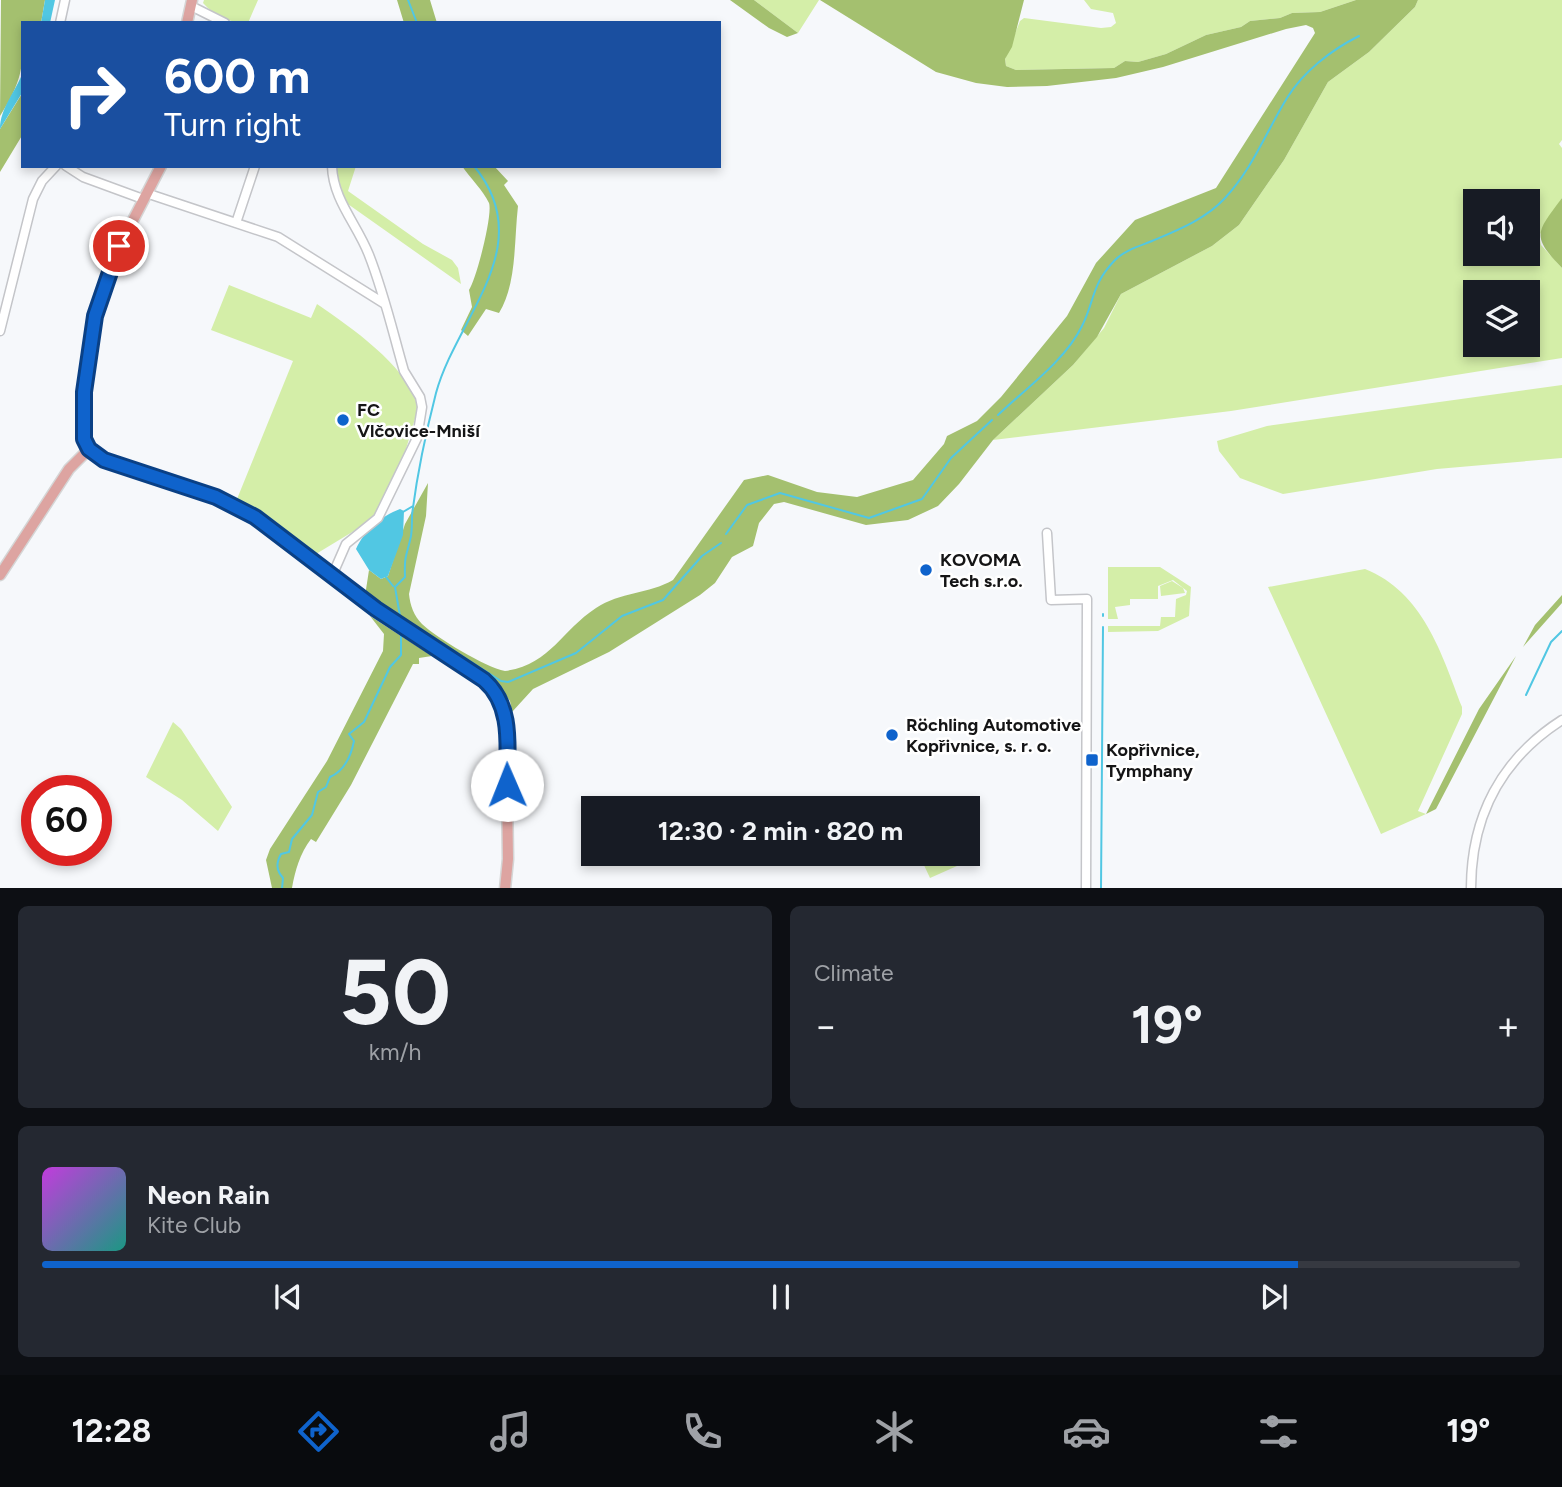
<!DOCTYPE html>
<meta charset="utf-8">
<style>
body{margin:0;font-family:Figtree,sans-serif;background:#242831;color:#f1f3f6;height:100vh;display:flex;flex-direction:column;font-size:26px;white-space:nowrap}
*{box-sizing:border-box;margin:0}
p{font-size:23px;color:#9ea1a6}
.icon{flex:none;width:38px;height:38px;fill:none;stroke:currentColor;stroke-width:2;stroke-linecap:round;stroke-linejoin:round}
.map{position:relative;height:888px;overflow:hidden}
.panel{display:flex;flex-direction:column;gap:18px;padding:18px;background:#0d0f14;flex:1}
.panel>*{flex:none}
.hud{position:absolute;left:21px;top:21px;width:700px;height:147px;border-radius:0px;box-shadow:0 4px 10px #0003;background:#1a4fa0;color:#fff;overflow:hidden}
.buttons{position:absolute;left:1463px;top:189px;display:grid;gap:14px}
.buttons a{display:grid;place-items:center;width:77px;height:77px;border-radius:0px;background:#171b24;box-shadow:0 4px 10px #0003;font-size:35px}
.speed{position:absolute;left:21px;top:775px;display:flex;gap:14px;font-size:35px;font-weight:700;text-align:center}
.speed>*{display:grid;place-content:center;width:91px;height:91px;border-radius:50%;background:#171b24;box-shadow:0 4px 10px #0003;line-height:1}
.speed .limit{border:10px solid #d22;background:#fff;color:#111}
.pin{position:absolute;display:grid;place-items:center;width:60px;height:60px;color:#fff;margin:-30px;border:4px solid #fff;border-radius:50%;box-shadow:0 2px 7px #0007}
.me{position:absolute;width:77px;margin:-38px;rotate:359deg;stroke-linejoin:round;filter:drop-shadow(0 0 5px #0008)}
.turn{display:flex;align-items:center;gap:24px;height:147px;padding:0 28px;font-size:32px}
.turn .icon{width:91px;height:91px;stroke-width:2.5}
.turn b{display:block;font-size:49px;line-height:60px}
.big{font-size:52px;font-weight:700;line-height:1.1}
.panel .tile{flex:1;display:flex;flex-direction:column;justify-content:center;gap:10px;min-width:0;padding:0 24px;border-radius:10px;background:#242831}
.panel .dial{align-items:center;gap:0}
.dial b{font-size:91px;line-height:1}
.song{display:flex;align-items:center;gap:21px}
.cover{width:84px;height:84px;border-radius:10px;background:linear-gradient(135deg,hsl(290 70% 55%),hsl(170 70% 35%))}
.played{height:7px;border-radius:4px;background:linear-gradient(90deg,#0f63cc 85%,#363941 85%)}
.keys{display:flex;justify-content:space-around;direction:ltr}
.heat{display:flex;justify-content:space-between;align-items:center;font-size:38px;direction:ltr}
.panel .tiles{flex:1;display:grid;gap:18px;grid-template-columns:1fr 1fr}
.tile:last-child{grid-column:span 2}
.trip{position:absolute;left:581px;top:796px;width:399px;height:70px;border-radius:0px;background:#171b24;box-shadow:0 4px 10px #0003;font-weight:700;line-height:70px;text-align:center}
.dock{display:flex;height:112px;justify-content:space-around;align-items:center;background:#090b0e;color:#9ea1a6}
.dock .icon{width:49px;height:49px}
.dock .on{color:#0f63cc}
.dock b{font-size:32px;color:#f1f3f6}
.map>svg:first-child{display:block}
.green{fill:#d4eea8;fill-rule:evenodd}
.forest{fill:#a4c06f}
.water{fill:#51c7e3}
.lines{fill:none;stroke-linecap:round;stroke-linejoin:round}
.stream{stroke:#51c7e3;stroke-width:2}
.minor-casing{stroke:#c4c5c9;stroke-width:11}
.major-casing{stroke:#d5d5d5;stroke-width:13}
.minor{stroke:#fff;stroke-width:8}
.major{stroke:#dda4a1;stroke-width:10}
.route-casing{stroke:#0a4085;stroke-width:18}
.route{stroke:#0f63cc;stroke-width:12}
.poi-dot{fill:#0f63cc;stroke:#fff;stroke-width:2.5}
.labels{text-anchor:middle;stroke-width:5;stroke-linejoin:round;paint-order:stroke}
.poi-label{font-size:18px;font-weight:bold;fill:#151516;stroke:#fff;text-anchor:start}
</style>
<div class="map">
<svg width="1562" height="889" viewBox="0 0 1562 889">
<rect width="100%" height="100%" fill="#f6f8fb"/>
<!-- green -->
<path class="green" d="M204,0h54l-10,23c-19,0 -32,-6 -45,-20z
M754,0h65l-21,33z
M1084,0h272l-36,12 -28,1 -12,5 -30,3 -9,6 -35,8 -40,19 -28,8 -13,-1 -11,7 -98,2 -10,-4 -1,-7 15,-38 4,-3 77,10 10,-1 5,-4 -3,-10 -22,-4z
M1418,0h144v140l-3,4 3,4v50l-23,38 2,9 21,23v90l-331,53 -238,29 80,-75 31,-37 17,-34 91,-48 27,-21 45,-65 44,-78 41,-30 46,-45zM1475,201h53v53h-53zM1475,292h53v53h-53z
M334,166h22l-8,25 75,53 29,16 6,8 3,16 -116,-82 -6,-8z
M229,285l82,33 6,-14c36,25 86,59 102,101l-13,44 -29,68 -61,37 -40,-32 -39,-23 56,-138 -82,-31z
M1562,385v73l-125,11 -154,25 -43,-16 -21,-27 -2,-10 50,-15z
M1108,567h52l31,20 -2,29 -31,15 -50,1v-6h52l1,-9h14l1,-18 10,-4 1,-4 -14,-11 -15,6v13h-28v6l-15,2 3,12h-10z
M1365,569c58,23 77,85 97,138v7l-44,97 8,3 -45,20 -113,-247z
M1172,581l11,7 2,5 -24,3 -1,-10z
M173,722l8,7 51,78 -14,24 -36,-31 -36,-23z
M943,854h18l5,8 -36,16 -7,-15z"/>
<!-- forest -->
<path class="forest" d="M1,0h44l-4,23h-18c0,43 1,55 -23,93z
M397,0h33l7,23h-33z
M730,0h24l44,33 -11,4 -18,-9z
M820,0h204l-12,47 -7,12 1,7 10,4 98,-2 11,-7 13,1 28,-8 40,-19 35,-8 9,-6 30,-3 12,-5 28,-1 36,-12h62l-3,7 -46,45 -41,30 -44,78 -45,65 -27,21 -91,48 -24,43 -24,28 -80,75 -34,44 -21,22 -30,14 -42,5 -82,-23 -10,2 -15,19 -6,23 -21,11 -17,26 -15,12 -91,57 -76,37 -21,23 -2,-11 -15,-20 -130,-85 4,-26 12,9 7,-3 17,-52 23,-41 -2,33 -17,78c1,11 5,22 13,30 15,14 63,43 83,47 45,-6 57,-41 91,-63 24,-16 53,-14 77,-28l71,-100 24,-5 49,17 40,5 56,-17 31,-36 3,-8 30,-15 24,-24 66,-81 29,-53 39,-43 81,-32 99,-155 -2,-5 -7,-3 -20,4 -123,38 -47,11 -69,8 -40,1 -31,-4 -40,-11z
M23,92v42l-23,38v-43z
M462,166h32l14,15 -4,4 14,21c-4,34 -1,78 -19,107l-13,-4 -18,27 -7,-6 11,-23 -3,-17c7,-10 24,-75 20,-87 -6,-13 -19,-25 -27,-37z
M1562,198v70c-32,-33 -25,-36 0,-70z
M1562,595v8l-39,44 12,-22z
M370,616l62,40 -13,2v6h-6l-62,121 -35,57 -5,-3c-11,14 -16,32 -19,49h-20l-6,-28 4,-11 57,-88 56,-110 1,-17z
M1516,656l-80,153 -10,5 53,-105z"/>
<!-- water -->
<path class="water" d="M45,0h10l-5,23h-9z
M23,72l-1,21 -22,36c0,-21 16,-38 23,-57z
M400,509l4,2 -1,24 -15,41 -7,3 -12,-9 -13,-21c8,-18 25,-33 44,-40z"/>
<g class="lines">
<!-- stream -->
<path class="stream" d="M408,0l9,23
M998,415c27,-26 67,-54 84,-89 13,-26 9,-41 33,-66 10,-10 25,-14 37,-19 26,-11 54,-22 73,-43 28,-30 41,-66 62,-100 16,-26 44,-48 72,-62
M403,512l10,-6
M726,534l21,-29 33,-12 89,25 53,-19 29,-41 41,-38
M386,577l7,9
M1103,616v-2
M402,618l99,63 7,1 68,-29 46,-37 41,-16 39,-44 19,-13
M401,622l-6,-35 10,-10c-1,-22 2,-22 6,-41 1,-7 1,-14 1,-21 5,-40 14,-83 24,-122 21,-77 104,-147 38,-227
M1526,695l25,-53 11,-11
M282,889l1,-11c-7,-8 -7,-15 -2,-24l8,-2 3,-13 20,-24 6,-23 8,-5 4,-10c14,-6 21,-21 24,-36l-5,-7 15,-12 26,-55 11,-12v-22
M1101,889l2,-262"/>
<defs>
<path id="minor" d="M191,6l34,17
M60,23l5,-23
M66,166l17,11 60,22
M332,166c1,34 25,58 37,89 15,38 24,78 35,116l16,26 2,10 -5,31 -39,80 -32,26 -14,32
M146,193l132,44 107,67
M236,223l19,-57
M0,331l33,-132 9,-18 14,-15
M1047,533l4,67 36,-1 -1,290
M1471,889c0,-72 30,-130 91,-169"/>
<path id="major" d="M187,23l5,-23
M161,166l-49,95 -17,55 -11,76 -2,37 3,15 19,16 112,37 39,20 121,92 117,79 13,31 2,140 -3,30
M0,575l69,-106 20,-20"/>
</defs>
<!-- minor casing -->
<use href="#minor" class="minor-casing"/>
<!-- major casing -->
<use href="#major" class="major-casing"/>
<!-- minor -->
<use href="#minor" class="minor"/>
<!-- major -->
<use href="#major" class="major"/>
</g>
<g class="lines">
<defs>
<path id="route" d="M119,246l-24,70 -11,76v47l5,10 15,11 112,37 39,20 121,92 108,71c30,26 23,69 23,105"/>
</defs>
<!-- route casing -->
<use href="#route" class="route-casing"/>
<!-- route -->
<use href="#route" class="route"/>
</g>
<!-- markers -->
<g class="poi-dot">
<circle cx="343" cy="420" r="7"/>
<circle cx="926" cy="570" r="7"/>
<circle cx="892" cy="735" r="7"/>
<rect x="1085" y="753" width="14" height="14" rx="3.5"/>
</g>
<g class="labels">
<!-- poi labels -->
<g class="poi-label">
<text x="357" y="416">FC<tspan x="357" dy="21">Vlčovice-Mniší</tspan></text>
<text x="940" y="566">KOVOMA<tspan x="940" dy="21">Tech s.r.o.</tspan></text>
<text x="906" y="731">Röchling Automotive<tspan x="906" dy="21">Kopřivnice, s. r. o.</tspan></text>
<text x="1106" y="756">Kopřivnice,<tspan x="1106" dy="21">Tymphany</tspan></text>
</g>
</g>
</svg>
<div class="buttons">
<a><svg class="icon" aria-label="sound" viewBox="0 0 24 24"><path d="M4 9h4l5-4v14l-5-4H4zM17 9q2 3 0 6"/></svg></a>
<a><svg class="icon" aria-label="layers" viewBox="0 0 24 24"><path d="M12 4l9 5-9 5-9-5zM3 14l9 5 9-5"/></svg></a>
</div>
<div class="speed"><div class="limit">60</div></div>
<div class="pin" style="left:119px;top:246px;background:#d93025"><svg class="icon" aria-label="arrive" viewBox="0 0 24 24"><path d="M6 21V4h12l-3 4 3 4H6"/></svg></div>
<svg class="me" style="left:507px;top:785px" viewBox="-20 -20 40 40"><circle r="19" fill="#fff"/><path d="M0-13L10 11 0 6-10 11z" fill="#0f63cc"/></svg>
<div class="trip">12:30 · 2 min · 820 m</div>
<div class="hud">
<div class="turn"><svg class="icon" aria-label="right" viewBox="0 0 24 24"><path d="M7 20v-9h11M14 6l5 5-5 5"/></svg><div><b>600 m</b>Turn right</div></div>
</div>
</div>
<section class="panel">
<div class="tiles">
<div class="tile dial"><b>50</b><p>km/h</p></div>
<div class="tile"><p>Climate</p>
<div class="heat"><a>−</a><b class="big">19°</b><a>+</a></div>
</div>
<div class="tile">
<div class="song"><i class="cover"></i><div><b>Neon Rain</b><p>Kite Club</p></div></div>
<div class="played"></div>
<div class="keys"><svg class="icon" aria-label="previous" viewBox="0 0 24 24"><path d="M18 5L8 12l10 7zM5 5v14"/></svg><svg class="icon" aria-label="pause" viewBox="0 0 24 24"><path d="M8 5v14M16 5v14"/></svg><svg class="icon" aria-label="next" viewBox="0 0 24 24"><path d="M6 5l10 7-10 7zM19 5v14"/></svg></div>
</div>
</div>
</section>
<nav class="dock">
<b>12:28</b>
<svg class="icon on" aria-label="directions" viewBox="0 0 24 24"><path d="M12 3l9 9-9 9-9-9zM9 14v-3h6M13 9l2 2-2 2"/></svg>
<svg class="icon" aria-label="music" viewBox="0 0 24 24"><path d="M9 18V5l10-2v13"/><circle cx="6" cy="18" r="3"/><circle cx="16" cy="16" r="3"/></svg>
<svg class="icon" aria-label="phone" viewBox="0 0 24 24"><path d="M5 4h4l2 5-3 2q2 4 5 5l2-3 5 2v4C11 20 4 13 5 4z"/></svg>
<svg class="icon" aria-label="climate" viewBox="0 0 24 24"><path d="M12 3v18M4 7l16 10M4 17L20 7"/></svg>
<svg class="icon" aria-label="car" viewBox="0 0 24 24"><path d="M5 17H2v-5l4-1 3-4h7l3 4 3 1v5h-3M9 17h6M6 11h13"/><circle cx="7" cy="17" r="2"/><circle cx="17" cy="17" r="2"/></svg>
<svg class="icon" aria-label="filters" viewBox="0 0 24 24"><path d="M4 7h16M4 17h16"/><circle cx="9" cy="7" r="2"/><circle cx="15" cy="17" r="2"/></svg>
<b>19°</b>
</nav>
